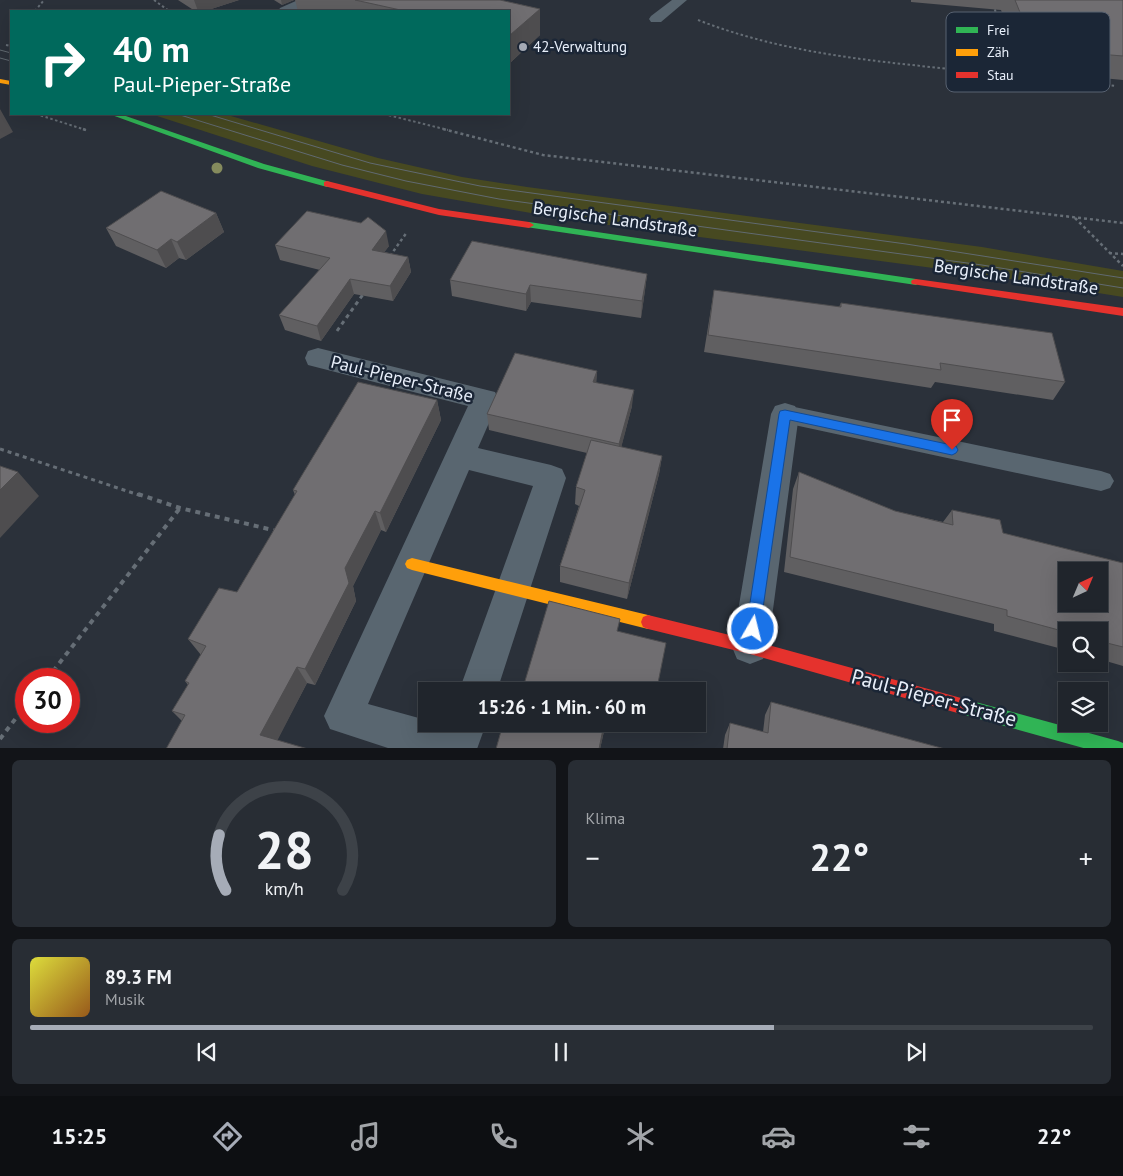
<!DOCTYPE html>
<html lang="de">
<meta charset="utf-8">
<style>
body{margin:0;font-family:"PT Sans",sans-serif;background:#282d34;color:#f1f3f6;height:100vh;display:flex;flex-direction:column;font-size:19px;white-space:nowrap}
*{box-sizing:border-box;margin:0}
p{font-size:16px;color:#a2a5a9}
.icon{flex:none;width:28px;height:28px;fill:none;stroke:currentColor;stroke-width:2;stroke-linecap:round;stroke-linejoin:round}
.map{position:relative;height:748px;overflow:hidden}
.details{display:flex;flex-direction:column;gap:12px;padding:12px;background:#121418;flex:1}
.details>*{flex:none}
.banner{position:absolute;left:10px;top:10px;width:500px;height:105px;border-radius:0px;box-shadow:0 5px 20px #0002,0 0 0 1px #3d4248;background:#00695c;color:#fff;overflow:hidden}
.needle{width:32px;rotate:44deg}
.tools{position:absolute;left:1058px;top:562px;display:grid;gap:10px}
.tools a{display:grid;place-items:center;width:50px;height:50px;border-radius:0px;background:#20252c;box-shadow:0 5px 20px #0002,0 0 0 1px #3d4248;font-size:25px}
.speed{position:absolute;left:15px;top:668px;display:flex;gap:10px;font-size:25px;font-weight:700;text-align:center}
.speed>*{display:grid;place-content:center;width:65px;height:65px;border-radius:50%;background:#20252c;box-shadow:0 5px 20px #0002,0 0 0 1px #3d4248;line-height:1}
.speed .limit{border:8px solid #d22;background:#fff;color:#111}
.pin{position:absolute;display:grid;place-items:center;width:42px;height:42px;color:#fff;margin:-51px -21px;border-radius:50% 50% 50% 0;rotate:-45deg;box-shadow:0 0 5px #0007}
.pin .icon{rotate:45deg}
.me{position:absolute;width:55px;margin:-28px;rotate:8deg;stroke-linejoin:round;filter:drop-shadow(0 0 4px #0008)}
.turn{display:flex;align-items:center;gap:18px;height:105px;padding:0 20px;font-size:22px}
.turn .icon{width:65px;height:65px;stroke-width:2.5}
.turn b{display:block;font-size:35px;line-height:42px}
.big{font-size:38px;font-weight:600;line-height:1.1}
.details .card{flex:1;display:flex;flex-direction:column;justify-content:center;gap:8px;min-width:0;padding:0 18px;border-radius:8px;background:#282d34}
.details .dial{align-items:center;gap:0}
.dial svg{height:130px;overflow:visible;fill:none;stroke:#3d4248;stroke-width:7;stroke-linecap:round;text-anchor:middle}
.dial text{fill:#f1f3f6;stroke:none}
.song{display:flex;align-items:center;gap:15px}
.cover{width:60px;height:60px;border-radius:8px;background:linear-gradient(135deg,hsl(60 70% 55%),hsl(30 70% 35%))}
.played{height:5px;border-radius:2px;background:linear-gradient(90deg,#a6acb7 70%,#3d4248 70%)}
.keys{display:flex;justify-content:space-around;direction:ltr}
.heat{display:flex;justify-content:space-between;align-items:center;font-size:28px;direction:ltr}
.details .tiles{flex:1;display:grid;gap:12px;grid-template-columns:1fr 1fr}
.card:last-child{grid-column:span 2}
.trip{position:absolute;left:418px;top:682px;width:288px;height:50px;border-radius:0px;background:#20252c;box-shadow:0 5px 20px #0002,0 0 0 1px #3d4248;font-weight:600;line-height:50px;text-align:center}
.tabs{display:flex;height:80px;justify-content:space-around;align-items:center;background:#0d0f12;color:#a2a5a9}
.tabs .icon{width:35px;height:35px}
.tabs .on{color:#a6acb7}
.tabs b{font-size:22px;color:#f1f3f6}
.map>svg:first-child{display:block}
.green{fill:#474921}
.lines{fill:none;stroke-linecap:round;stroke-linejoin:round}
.path-far3{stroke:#666e76;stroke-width:2;stroke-dasharray:2.5 2.5;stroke-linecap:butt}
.path-far2{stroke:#666e76;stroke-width:2.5;stroke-dasharray:3 3;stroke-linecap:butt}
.path-far1{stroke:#666e76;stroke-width:3;stroke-dasharray:4 4;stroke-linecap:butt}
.path{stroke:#666e76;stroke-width:4;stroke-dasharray:5 5;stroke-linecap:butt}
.lane{fill:#596670;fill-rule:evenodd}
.street{fill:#596670;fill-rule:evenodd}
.fast{fill:#30b455;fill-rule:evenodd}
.slow{fill:#ff9f0a;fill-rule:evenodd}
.jam{fill:#e5322d;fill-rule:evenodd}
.tram{stroke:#616a71;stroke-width:1}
.tree{fill:#858b5d}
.wall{fill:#605f61}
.shaded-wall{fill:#4e4d4f}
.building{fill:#706e71;stroke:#4e4d4f;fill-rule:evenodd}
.route{fill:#1a73e8;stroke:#114b97}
.poi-dot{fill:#a6acb7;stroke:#1b2636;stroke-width:2}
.labels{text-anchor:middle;stroke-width:5;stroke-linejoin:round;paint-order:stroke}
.far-poi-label{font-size:15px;fill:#e8effa;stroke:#1b2636;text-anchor:start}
.street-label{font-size:18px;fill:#e8effa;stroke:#1b2636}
.near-street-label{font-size:21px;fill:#e8effa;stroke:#1b2636}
.key{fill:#1b2636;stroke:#586271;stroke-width:1}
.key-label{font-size:14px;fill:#e8effa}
</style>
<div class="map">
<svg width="1123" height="749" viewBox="0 0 1123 749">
<rect width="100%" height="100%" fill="#2b313a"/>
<!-- green -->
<path class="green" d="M151,114h73l154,44 84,19 65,10 455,60 141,24v26l-137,-22 -415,-55 -149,-26 -110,-28z"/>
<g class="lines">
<!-- path-far3 -->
<path class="path-far3" d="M154,0l15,11
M991,0l6,15
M35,11l9,-11
M698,20c82,32 165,40 252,49 55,5 111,12 166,17
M6,45l5,1
M36,114l50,16
M384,114l64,16"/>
<!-- path-far2 -->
<path class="path-far2" d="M83,129l5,2
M443,129l100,26 580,68
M1075,218l48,48
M1109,253l14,1
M390,256l17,-24"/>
<!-- path-far1 -->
<path class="path-far1" d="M337,331l27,-38
M0,449l142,47"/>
<!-- path -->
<path class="path" d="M138,494l42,14 97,23
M47,679l133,-171
M0,739l26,-34"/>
<!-- lane -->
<path class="lane" d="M298,0h18l-21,11h-17l2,-3z
M672,0h15l-26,22h-10l-2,-3 2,-3z
M785,405l316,66 9,3 4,7 -4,7 -9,3 -316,-68 -8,-3 -4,-6 4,-6z"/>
<!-- street -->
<path class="street" d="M318,348l177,44 4,8 -21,48 73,17 11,4 4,9 -69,213h-38l74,-205 -64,-16 -101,234 58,16v4l21,2 1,-2h38l-9,25h-86l-61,-20 -6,-13 144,-310 -160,-41 -3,-7 3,-7z
M785,403l10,3 4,8 -31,233 -5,12 -13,5 -13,-5 -5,-12 39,-233 4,-8z"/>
<!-- fast -->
<path class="fast" d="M109,114h11l144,50 66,18 1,2 -4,3 -69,-19z
M529,222l387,57 5,3 -5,3 -390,-58 -2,-2z
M961,698l157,43 5,2v6h-36l-126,-35 -5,-3 -3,-5 3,-5z"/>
<!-- slow -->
<path class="slow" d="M0,79l11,2v4l-11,-2z
M412,558l236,57 5,2 2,5 -2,5 -5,2 -236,-59 -5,-2 -2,-4 2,-4z"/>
<!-- jam -->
<path class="jam" d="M327,181l112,28 90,13 5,3 -5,3 -90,-13 -115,-29v-4z
M916,279l207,29v8l-211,-32 -1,-2 1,-2z
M648,615l102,25 211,58 5,3 3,5 -3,5 -5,3 -211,-60 -102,-25 -5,-2 -2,-5 2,-5z"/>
<!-- tram -->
<path class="tram" d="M0,50l11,3
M0,58l11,3
M177,114l165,51 64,16 93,18 483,66 141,23
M207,114l163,49 110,23 426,58 217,34"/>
</g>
<!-- trees -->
<circle class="tree" cx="217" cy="168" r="5.5"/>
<!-- wall -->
<path class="wall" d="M178,0h61l-34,11h-10z
M274,0h20l-12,5z
M295,0h205l40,9v26l-29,27 -2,-1v-50h-211z
M911,0h212v80l-95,-9 -3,-7h-3l-21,-54 -90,-8z
M216,213l8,19 -38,28 -7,-2 -13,10 -50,-22 -10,-18z
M275,245l114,1 -5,6 24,5 3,15 -18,29 -39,-7 -33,47 -36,-11 -6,-15 41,-45 -40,-10z
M647,274l-2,16 -4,28 -110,-16 -5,9 -74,-15 -2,-16z
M714,290l125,17 2,-4 224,79 -12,18 -118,-18 -4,6 -227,-36z
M597,371l-1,12 36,23 -11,41 41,9 -3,18 -32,125 -67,-17v-16l19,-60 -4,-2 1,-17 11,-34 -98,-23 -2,-16z
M437,400l4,20 -55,112 -5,-2 -28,56 3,15 -41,84 -8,-2 -30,57 -95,-19 -10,-10 16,-26 -3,-4 16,-26 -13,-16 49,-47 58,-97 -2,-5z
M799,472l96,39 48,11 9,-12 51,23 120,30v103l-24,-7v-28h-33v19l-72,-19v-7l-210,-52 9,-83z
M771,702l174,47h-222l2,-14 5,-12 33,9 2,-17z
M503,724h118l-16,3 -5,22h-104z"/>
<!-- shaded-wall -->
<path class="shaded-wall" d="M194,0h45l-34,11h-7z
M281,0h13l-12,5z
M540,9v26l-29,27 -1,-27z
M0,109l13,23 -13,7z
M216,213l8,19 -38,28 -9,-18z
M386,231l3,15 -14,19 -3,-15z
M171,239l8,19 -13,10 -9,-18z
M408,257l3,15 -18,29 -3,-15z
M647,274l-2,16 -4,28 1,-17z
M350,279l4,15 -33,47 -4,-15z
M530,285l1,17 -5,9v-17z
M597,371l-1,16 -3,-5z
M634,390l-2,16 -14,54 1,-16z
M437,400l4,20 -55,112 -6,-19z
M662,456l-3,18 -32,125 2,-16z
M18,472l21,24 -39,42v-48z
M375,511l6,19 -28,56 3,15 -41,84 -10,-16 40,-101z
M297,667l10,16 -34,66 -13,-14z
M658,683l-2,8h-5z
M604,724h1v3l-5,22h-1z"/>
<!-- building -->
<path class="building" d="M355,0h145l40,9 -30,26 -1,-1v-23h-104z
M1015,0h108v56l-85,-7 -3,-7h-3z
M161,191l55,22 -39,29 -6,-3 -14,11 -51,-22z
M307,211l54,12 7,-6 18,14 -14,19 36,7 -18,29 -40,-7 -33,47 -38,-11 51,-57 -55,-13z
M472,241l175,33 -5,27 -112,-16 -4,9 -76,-14z
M714,290l127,17v-4l211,30 13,49 -125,-19 1,7 -233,-35z
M515,353l82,18 -4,11 41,8 -15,54 -132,-30z
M358,382l79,18 -57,113 -5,-2 -30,57 4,15 -44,86 -8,-2 -37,68 48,14h-142l19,-34 -13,-4 17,-28 -4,-2 21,-35 -18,-7 31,-51 18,4 60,-101 -4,-1z
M591,440l71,16 -33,127 -69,-17 25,-76 -9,-3z
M0,466l18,6 -18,18z
M799,472l96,39 58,14 -1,-15 48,10 3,13 120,30v84l-24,-6v-10h-33v1l-59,-16v-6l-217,-53zM1066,571h33v33h-33z
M549,601l71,18 -3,12 49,12 -8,40 -7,8h-129z
M771,702l174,47h-218l3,-26 38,10z
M503,724h101l-5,25h-103z"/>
<!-- route -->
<path class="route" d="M785,410l167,35 4,1 2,4 -2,3 -4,2 -162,-35 -30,209 -2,5 -5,2 -5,-2 -2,-5 33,-215 1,-3z"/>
<!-- markers -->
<circle class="poi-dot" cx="523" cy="47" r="5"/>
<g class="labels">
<!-- far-poi labels -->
<g class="far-poi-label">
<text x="533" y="52">42-Verwaltung</text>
</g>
<!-- street labels -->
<g class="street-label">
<text transform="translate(615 219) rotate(8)" y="6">Bergische Landstraße</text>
<text transform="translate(1016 277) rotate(8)" y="6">Bergische Landstraße</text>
<text transform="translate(402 379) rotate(14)" y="6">Paul-Pieper-Straße</text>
</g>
<!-- near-street labels -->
<g class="near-street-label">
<text transform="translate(934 698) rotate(15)" y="7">Paul-Pieper-Straße</text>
</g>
</g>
<!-- legend -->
<rect x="946" y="12" width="164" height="80" rx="8" class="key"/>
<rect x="956" y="27" width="22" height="6" fill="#30b455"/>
<rect x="956" y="49" width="22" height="7" fill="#ff9f0a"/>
<rect x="956" y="72" width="22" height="6" fill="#e5322d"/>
<g class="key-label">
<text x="987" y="35">Frei</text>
<text x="987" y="57">Zäh</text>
<text x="987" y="80">Stau</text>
</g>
</svg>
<div class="tools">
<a><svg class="needle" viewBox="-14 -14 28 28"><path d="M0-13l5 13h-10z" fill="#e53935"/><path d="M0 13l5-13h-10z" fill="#a2a5a9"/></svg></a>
<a><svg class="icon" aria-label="search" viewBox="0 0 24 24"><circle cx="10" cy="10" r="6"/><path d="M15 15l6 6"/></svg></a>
<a><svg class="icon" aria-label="layers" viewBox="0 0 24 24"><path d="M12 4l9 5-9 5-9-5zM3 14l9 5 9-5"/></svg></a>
</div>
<div class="speed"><div class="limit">30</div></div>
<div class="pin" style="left:952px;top:450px;background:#d93025"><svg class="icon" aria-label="arrive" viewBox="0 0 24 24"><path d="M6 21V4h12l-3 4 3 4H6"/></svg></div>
<svg class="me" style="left:753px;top:629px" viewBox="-20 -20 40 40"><circle r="17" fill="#1a73e8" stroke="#fff" stroke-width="3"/><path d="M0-11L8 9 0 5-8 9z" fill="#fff"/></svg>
<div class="trip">15:26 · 1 Min. · 60 m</div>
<div class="banner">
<div class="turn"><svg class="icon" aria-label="right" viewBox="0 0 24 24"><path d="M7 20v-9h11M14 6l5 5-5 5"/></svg><div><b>40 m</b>Paul-Pieper-Straße</div></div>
</div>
</div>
<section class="details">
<div class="tiles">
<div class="card dial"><svg viewBox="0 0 100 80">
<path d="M14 69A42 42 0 1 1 86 69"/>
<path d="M14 69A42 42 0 0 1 10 35" stroke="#a6acb7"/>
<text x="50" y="56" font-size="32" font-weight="700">28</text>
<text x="50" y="72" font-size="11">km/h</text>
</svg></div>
<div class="card"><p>Klima</p>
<div class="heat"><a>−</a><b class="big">22°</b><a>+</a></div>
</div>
<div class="card">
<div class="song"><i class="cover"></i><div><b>89.3 FM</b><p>Musik</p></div></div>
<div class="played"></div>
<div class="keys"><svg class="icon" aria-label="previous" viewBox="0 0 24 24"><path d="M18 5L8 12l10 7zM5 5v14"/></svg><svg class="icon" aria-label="pause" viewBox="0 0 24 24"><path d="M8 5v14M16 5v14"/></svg><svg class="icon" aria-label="next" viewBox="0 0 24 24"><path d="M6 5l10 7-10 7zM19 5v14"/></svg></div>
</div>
</div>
</section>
<nav class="tabs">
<b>15:25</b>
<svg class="icon on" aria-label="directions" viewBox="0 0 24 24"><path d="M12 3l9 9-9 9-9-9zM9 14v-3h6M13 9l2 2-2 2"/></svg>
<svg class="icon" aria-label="music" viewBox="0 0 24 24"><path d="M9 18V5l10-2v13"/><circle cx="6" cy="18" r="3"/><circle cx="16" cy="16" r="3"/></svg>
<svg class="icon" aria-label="phone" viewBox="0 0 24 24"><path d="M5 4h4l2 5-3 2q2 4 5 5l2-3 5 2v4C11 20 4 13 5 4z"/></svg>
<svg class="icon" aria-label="climate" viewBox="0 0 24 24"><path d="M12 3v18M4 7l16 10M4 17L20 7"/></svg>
<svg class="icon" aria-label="car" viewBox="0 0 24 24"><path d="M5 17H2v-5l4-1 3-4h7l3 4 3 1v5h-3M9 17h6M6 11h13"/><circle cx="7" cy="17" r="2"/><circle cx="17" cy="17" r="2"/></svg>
<svg class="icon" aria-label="filters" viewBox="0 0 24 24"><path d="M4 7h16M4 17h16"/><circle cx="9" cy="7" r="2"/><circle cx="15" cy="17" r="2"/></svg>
<b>22°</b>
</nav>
